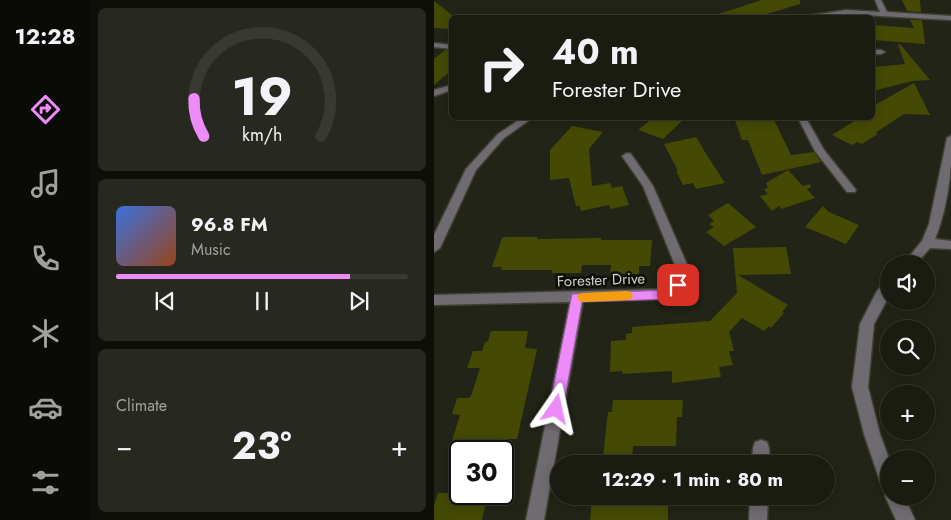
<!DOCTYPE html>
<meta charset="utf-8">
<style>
body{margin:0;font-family:Jost,sans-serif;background:#27281f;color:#f1f3f6;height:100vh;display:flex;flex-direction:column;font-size:19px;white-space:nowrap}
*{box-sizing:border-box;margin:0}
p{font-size:16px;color:#9fa19f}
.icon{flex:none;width:28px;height:28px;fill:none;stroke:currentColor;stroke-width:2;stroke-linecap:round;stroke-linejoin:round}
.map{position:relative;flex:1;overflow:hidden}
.panel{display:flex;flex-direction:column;gap:8px;padding:8px;background:#0e0f09;width:344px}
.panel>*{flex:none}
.top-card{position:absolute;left:15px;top:15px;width:426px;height:105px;border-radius:8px;box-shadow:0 2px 12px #0003,0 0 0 1px #383931;background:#1a1b11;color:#f1f3f6;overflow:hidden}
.tools{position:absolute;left:446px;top:255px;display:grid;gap:10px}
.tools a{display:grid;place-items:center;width:55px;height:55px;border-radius:50%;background:#1a1b11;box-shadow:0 2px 12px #0003,0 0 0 1px #383931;font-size:25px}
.speed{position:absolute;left:15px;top:440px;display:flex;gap:10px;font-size:25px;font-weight:700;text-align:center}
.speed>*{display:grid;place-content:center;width:65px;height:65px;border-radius:50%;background:#1a1b11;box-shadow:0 2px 12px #0003,0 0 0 1px #383931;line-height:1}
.speed .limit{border:2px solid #111;border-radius:8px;background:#fff;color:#111}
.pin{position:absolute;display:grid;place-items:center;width:42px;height:42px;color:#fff;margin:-21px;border-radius:10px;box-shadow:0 2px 8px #0006}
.me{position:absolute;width:55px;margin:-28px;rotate:11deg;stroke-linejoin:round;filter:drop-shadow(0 0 4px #0008)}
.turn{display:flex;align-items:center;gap:18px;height:105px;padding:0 20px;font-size:22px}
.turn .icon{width:65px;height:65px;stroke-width:2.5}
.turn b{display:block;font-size:35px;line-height:42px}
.big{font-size:38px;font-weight:700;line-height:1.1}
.panel .tile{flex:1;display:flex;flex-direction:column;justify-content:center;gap:8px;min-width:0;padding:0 18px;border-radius:8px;background:#27281f}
.panel .dial{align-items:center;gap:0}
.dial svg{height:130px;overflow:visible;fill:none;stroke:#383931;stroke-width:7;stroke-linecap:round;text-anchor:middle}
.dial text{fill:#f1f3f6;stroke:none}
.song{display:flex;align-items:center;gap:15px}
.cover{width:60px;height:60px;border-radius:8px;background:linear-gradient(135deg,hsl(220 70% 55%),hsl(20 70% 35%))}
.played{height:5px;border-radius:2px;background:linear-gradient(90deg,#ed8cf9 80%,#383931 80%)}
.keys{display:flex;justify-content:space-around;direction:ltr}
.heat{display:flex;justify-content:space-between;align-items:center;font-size:28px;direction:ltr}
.trip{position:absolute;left:116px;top:455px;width:285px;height:50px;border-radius:25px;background:#1a1b11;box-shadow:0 2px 12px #0003,0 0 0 1px #383931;font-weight:700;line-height:50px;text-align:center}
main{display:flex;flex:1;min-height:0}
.tab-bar{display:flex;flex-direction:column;width:90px;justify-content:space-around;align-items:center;background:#0a0b07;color:#9fa19f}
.tab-bar .icon{width:35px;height:35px}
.tab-bar .active{color:#ed8cf9}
.tab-bar b{font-size:22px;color:#f1f3f6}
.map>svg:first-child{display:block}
.building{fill:#444a03}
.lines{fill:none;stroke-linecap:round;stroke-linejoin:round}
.minor-casing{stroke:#3e4034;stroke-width:3}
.minor{fill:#706b70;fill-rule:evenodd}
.route{fill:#ed8cf9;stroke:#9a5ba2}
.slow{fill:#f59e0b}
.labels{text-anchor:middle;stroke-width:5;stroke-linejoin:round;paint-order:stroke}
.street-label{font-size:15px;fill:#d1d3ca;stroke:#0c0d07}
</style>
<main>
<nav class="tab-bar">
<b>12:28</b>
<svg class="icon active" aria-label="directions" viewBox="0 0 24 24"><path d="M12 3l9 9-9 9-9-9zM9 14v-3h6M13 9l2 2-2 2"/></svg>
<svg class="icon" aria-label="music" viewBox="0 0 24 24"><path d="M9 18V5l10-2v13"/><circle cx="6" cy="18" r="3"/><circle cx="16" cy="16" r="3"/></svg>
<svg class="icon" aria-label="phone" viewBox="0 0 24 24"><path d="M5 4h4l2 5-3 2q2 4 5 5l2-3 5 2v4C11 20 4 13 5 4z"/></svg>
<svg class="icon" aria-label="climate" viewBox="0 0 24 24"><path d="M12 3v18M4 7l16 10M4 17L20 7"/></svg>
<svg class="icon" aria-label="car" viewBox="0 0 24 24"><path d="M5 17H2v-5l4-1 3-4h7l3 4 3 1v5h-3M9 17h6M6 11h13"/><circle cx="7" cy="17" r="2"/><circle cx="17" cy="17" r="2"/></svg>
<svg class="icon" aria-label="filters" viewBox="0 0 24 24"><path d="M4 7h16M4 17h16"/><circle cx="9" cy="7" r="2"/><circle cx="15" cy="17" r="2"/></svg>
</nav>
<section class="panel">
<div class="tile dial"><svg viewBox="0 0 100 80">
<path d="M14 69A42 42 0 1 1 86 69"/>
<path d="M14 69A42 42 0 0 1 8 46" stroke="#ed8cf9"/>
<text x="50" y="56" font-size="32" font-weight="700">19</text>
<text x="50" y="72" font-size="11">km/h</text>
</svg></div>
<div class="tile">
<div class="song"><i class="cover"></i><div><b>96.8 FM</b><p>Music</p></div></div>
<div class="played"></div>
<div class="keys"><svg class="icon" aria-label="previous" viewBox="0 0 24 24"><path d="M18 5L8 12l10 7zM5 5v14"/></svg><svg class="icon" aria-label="pause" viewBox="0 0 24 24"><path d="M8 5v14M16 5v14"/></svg><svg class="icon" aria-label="next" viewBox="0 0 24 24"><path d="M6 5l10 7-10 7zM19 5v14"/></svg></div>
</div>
<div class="tile"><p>Climate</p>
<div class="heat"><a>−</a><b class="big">23°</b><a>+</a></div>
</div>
</section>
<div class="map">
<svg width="518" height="520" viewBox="0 0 518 520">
<rect width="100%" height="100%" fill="#222417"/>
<!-- building -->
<path class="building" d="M328,0h38v4l-46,14h-39v-3z
M468,0h18l1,12 -14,-1z
M0,1l18,14v14l-18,-1z
M476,20h12l3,24 -52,-4v-15l41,3z
M466,44l30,36 -18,1 -39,10v-24l32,-3 -7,-19z
M11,50l7,1v19l-18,15v-26z
M480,83l16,32 -26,-1 -29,19 3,1 -16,10 -5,-2 -5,3 -20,-10 27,-17h14v-12z
M219,118h32l-22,21 -25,-9z
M300,118h39l18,37 23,-3 7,10 -59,13 -14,-35h-6z
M138,126l31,6 -14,17 3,37 18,-3 2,5 10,-2 7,19 -19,4 -1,-4 -28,6 -1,-5h-4l-7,-28 -19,2v-30z
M262,137l9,15 20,31 -29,6 -3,-6 -10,2 -7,-14h2l-14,-27z
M354,170l15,16 7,-2 1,3 -4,2 8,9 -34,11 -2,-3 -7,5 -12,-15 8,-2 -4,-5 4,-1 -2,-5z
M294,203l28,24 -32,19 -18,-14 8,-5 -5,-3 5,-3 -6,-6z
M389,206l6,6 30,13 -13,19 -41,-17z
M71,237h32v2l64,-1v2h51l-2,26h-11v8h-29l1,-9h-29l-1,8h-29v-3h-51l1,-3h-10l10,-29z
M352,247l5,27 -53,1 50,30 -6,7 2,1 -13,15 -2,-2 -5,5 -22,-13 -13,14 5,19h-5l4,14 -14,2 2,10 -49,6v-12l-49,3 -1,-3 -12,1 1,-31 15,-1v-6l6,-1v-6l78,-6 27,-28 -4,-45z
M57,331h37l-3,17 12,1 -20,90h-21l-3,12h-27l1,-4h-17l10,-32 -8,-1 5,-16h12l2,-2 9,-28h-13l6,-17h9l3,-9 3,-1z
M179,400h70l-1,17h-5l-1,29h-43l-1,11h-29l5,-45h4z
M4,493l50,1 -6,26h-48v-14z
M158,496h64v6l4,-1 -1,4h9v15h-78z"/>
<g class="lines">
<defs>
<path id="minor" d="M441,0h6l6,12 65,4v4l-106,-6 -28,4h-24l52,-8 34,2z
M0,43l18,2v4l-18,-2z
M439,50h8l4,2 -4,2h-8z
M18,85v5l-18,6v-6z
M88,118h10l-28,20 -28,32 -36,78 -6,4v-17l32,-66 32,-35z
M364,118h8l18,32 32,40 -1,2h-8l-32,-41z
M518,135c0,35 -4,72 -17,104l17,2v8l-22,-1 -14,16h-13l19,-23 7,-17 18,-86z
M193,153l4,1 22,32 39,90 -17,22 -5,1 -87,2 -39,219h-18l44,-218 -136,3v-10l233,-6 12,-14 -36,-89 -21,-30z
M455,282v14l-15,28 -6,63 12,47 9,25v37h15l11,24h-19l-11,-24 3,-7 -5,-2 -3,-6 -16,-47 -12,-47 8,-63 17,-33 7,-8z
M327,440l6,2 2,6 1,16h-18l1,-16 2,-6z
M316,496h18l-1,24h-18z"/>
</defs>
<!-- minor casing -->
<use href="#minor" class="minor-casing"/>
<!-- minor -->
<use href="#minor" class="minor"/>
</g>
<!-- route -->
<path class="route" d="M244,280l6,5 -9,12 -5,2 -88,3 -19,107 -2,4 -5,2 -5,-2 -2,-4 23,-115 95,-4 7,-8z"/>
<!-- slow -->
<path class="slow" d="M193,291l4,1 2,4 -2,3 -4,1 -44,2 -4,-1 -2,-4 2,-3 4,-1z"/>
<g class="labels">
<!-- street labels -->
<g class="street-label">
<text transform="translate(167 280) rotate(-2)" y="5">Forester Drive</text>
</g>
</g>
</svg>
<div class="tools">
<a><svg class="icon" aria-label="sound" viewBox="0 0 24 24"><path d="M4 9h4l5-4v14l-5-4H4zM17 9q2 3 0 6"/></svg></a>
<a><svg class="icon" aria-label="search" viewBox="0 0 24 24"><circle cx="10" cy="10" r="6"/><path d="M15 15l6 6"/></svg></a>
<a>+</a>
<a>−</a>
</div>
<div class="speed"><div class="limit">30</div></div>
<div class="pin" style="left:244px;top:285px;background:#d93025"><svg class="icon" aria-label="arrive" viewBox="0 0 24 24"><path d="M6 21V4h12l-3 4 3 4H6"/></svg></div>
<svg class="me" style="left:122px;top:409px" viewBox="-20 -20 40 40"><path d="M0-17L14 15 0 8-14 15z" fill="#ed8cf9" stroke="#fff" stroke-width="4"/></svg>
<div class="trip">12:29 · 1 min · 80 m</div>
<div class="top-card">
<div class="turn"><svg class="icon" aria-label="right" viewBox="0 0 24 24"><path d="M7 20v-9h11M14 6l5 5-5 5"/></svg><div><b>40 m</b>Forester Drive</div></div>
</div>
</div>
</main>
